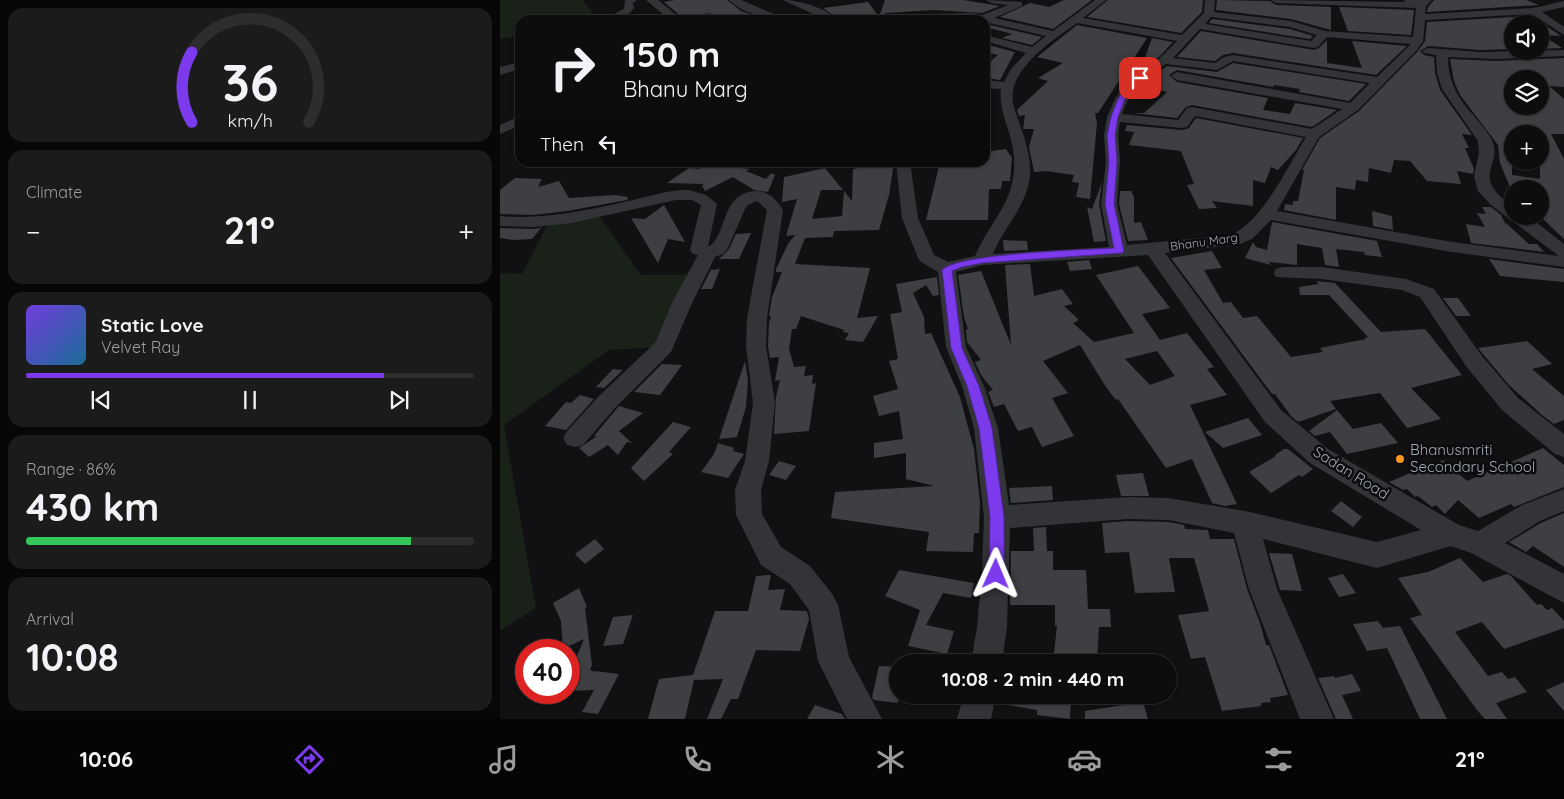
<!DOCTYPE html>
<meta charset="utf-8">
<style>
body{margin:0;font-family:Quicksand,sans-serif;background:#1b1b1c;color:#f1f3f6;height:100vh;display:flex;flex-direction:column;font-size:19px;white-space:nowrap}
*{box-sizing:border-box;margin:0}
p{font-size:16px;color:#9a9c9e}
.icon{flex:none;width:28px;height:28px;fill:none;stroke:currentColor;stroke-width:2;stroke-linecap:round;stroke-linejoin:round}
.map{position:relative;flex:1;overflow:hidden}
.side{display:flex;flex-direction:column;gap:8px;padding:8px;background:#070708;width:500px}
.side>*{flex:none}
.top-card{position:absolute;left:15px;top:15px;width:475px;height:152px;border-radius:15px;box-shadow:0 1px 4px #0004,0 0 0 1px #2d2d2e;background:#0d0d0e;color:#f1f3f6;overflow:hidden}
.controls{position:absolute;left:1004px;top:15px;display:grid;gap:10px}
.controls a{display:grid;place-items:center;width:45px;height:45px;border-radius:50%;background:#0d0d0e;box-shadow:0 1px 4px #0004,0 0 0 1px #2d2d2e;font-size:25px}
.speed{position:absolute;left:15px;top:639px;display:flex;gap:10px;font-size:25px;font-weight:700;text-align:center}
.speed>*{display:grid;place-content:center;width:65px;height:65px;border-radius:50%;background:#0d0d0e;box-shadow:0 1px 4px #0004,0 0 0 1px #2d2d2e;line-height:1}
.speed .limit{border:8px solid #d22;background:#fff;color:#111}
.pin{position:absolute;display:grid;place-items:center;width:42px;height:42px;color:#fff;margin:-21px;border-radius:10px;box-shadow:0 2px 8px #0006}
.me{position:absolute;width:55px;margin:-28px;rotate:1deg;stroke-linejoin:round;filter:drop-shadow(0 0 4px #0008)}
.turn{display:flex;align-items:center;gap:18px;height:105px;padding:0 25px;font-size:22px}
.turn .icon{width:65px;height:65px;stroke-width:2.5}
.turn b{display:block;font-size:35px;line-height:42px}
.then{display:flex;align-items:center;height:48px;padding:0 25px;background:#0003;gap:10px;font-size:19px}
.big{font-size:38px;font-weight:700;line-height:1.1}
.side .tile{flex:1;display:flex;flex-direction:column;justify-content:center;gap:8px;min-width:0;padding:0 18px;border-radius:15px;background:#1b1b1c}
.side .dial{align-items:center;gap:0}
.dial svg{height:130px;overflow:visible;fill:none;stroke:#2d2d2e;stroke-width:7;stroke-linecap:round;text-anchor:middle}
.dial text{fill:#f1f3f6;stroke:none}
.song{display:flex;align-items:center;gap:15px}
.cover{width:60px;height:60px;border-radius:8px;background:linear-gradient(135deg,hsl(260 70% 55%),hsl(200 70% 35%))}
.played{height:5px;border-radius:2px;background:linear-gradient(90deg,#7c3aed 80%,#2d2d2e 80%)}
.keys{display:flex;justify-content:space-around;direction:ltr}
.heat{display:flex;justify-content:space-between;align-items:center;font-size:28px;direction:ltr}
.charge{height:8px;border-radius:4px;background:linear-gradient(90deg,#34c759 86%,#2d2d2e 0)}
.trip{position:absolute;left:389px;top:654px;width:288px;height:50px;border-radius:25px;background:#0d0d0e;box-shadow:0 1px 4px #0004,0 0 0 1px #2d2d2e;font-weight:700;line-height:50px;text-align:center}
.tabs{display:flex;height:80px;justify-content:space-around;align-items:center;background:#050506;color:#9a9c9e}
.tabs .icon{width:35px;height:35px}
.tabs .active{color:#7c3aed}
.tabs b{font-size:22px;color:#f1f3f6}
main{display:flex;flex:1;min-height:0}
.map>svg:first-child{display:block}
.green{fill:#192119}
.building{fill:#3d3f43;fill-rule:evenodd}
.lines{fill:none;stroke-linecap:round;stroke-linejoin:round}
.minor{fill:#323438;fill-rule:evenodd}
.route{fill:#7c3aed;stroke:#51269a}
.poi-dot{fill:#ff981d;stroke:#0c0c0e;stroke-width:2}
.labels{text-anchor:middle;stroke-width:5;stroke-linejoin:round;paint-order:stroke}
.far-street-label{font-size:12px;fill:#a1a9b5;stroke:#0c0c0e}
.poi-label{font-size:15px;fill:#a1a9b5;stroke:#0c0c0e;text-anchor:start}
.street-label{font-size:15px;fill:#a1a9b5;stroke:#0c0c0e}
</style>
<main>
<section class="side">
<div class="tile dial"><svg viewBox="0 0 100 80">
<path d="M14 69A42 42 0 1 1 86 69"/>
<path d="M14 69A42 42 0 0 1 14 26" stroke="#7c3aed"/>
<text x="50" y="56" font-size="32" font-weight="700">36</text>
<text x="50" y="72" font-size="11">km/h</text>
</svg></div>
<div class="tile"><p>Climate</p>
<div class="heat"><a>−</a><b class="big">21°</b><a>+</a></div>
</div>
<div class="tile">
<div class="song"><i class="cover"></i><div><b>Static Love</b><p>Velvet Ray</p></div></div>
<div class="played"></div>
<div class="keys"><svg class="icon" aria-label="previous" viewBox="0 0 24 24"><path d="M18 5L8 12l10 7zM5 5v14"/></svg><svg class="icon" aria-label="pause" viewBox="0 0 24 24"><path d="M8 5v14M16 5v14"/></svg><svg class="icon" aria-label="next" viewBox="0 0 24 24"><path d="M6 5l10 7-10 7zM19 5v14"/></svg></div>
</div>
<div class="tile"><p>Range · 86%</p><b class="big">430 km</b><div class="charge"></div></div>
<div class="tile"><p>Arrival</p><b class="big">10:08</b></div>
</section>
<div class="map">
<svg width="1064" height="719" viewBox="0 0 1064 719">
<rect width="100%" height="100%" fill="#111113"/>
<!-- green -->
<path class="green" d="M0,0h83l15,20h-78v16l-20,3z
M97,213l44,62 57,-1 -34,73 -55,3 -105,75 32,183 -36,23v-358l22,1 28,-54z"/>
<!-- building -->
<path class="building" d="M175,0h52l14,11 27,9h-63l6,-7 -29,4 -18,-15z
M385,0h78l37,6 -18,7 -49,-3 -47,3 -6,3v4h-40l-17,-12 45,-6 11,15z
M564,0h28l-39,29 -53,-12 30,-14 19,4z
M608,0h95l-1,12 -21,21 -94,-16z
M717,0l53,1 6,4 55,2v23l-40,-11 -75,-9z
M934,0h92l13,5 -112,7 1,-5z
M839,7l75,3 -3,25 -63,-4z
M1031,16l30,20 -19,-1 20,13 -22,1v-25h-28v25l-32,1 -52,-4 -8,5 4,4 10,2 1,16 5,17 32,45 -10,-1 7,14h-4l9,21 -1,5 -16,-3 4,13 -34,-3 -17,-20 -16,-1 -3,13 -22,-5 -1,14 -12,-2 -1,10 -19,-3v33l-52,-10 1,-6 8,1v-4h5l6,-31h-2l18,-32 39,-27 59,-60 7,-10 2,-19z
M712,19l78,10 23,7 -3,3 -101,-16z
M490,25l52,12 -10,8 -30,-7 10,-4 -26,-7z
M577,25l70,13 -49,75h-3l2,10 -7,76 -14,-2 3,-14 -7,-1 2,-7 -28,-4 -12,1 -5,-25 5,-18h-11l2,-14 -6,1 -2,-6 31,-29 -10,-3 25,-15 -26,-6z
M701,31l113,19 5,-2 8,-8v23l35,5 -10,-27 55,5 -31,29 -143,-22 -10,2 -8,6 -38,-4z
M652,38l21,4 -14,15 -18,12z
M485,44l33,9 -3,-1 -15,28 -15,-2v-6l8,-13 5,-4 -13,-3z
M1064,58v29l-15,-1 15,13v35h-13l13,25v80l-24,-23v-27h-28v3l-12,-29 -2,-18 -38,-50 -6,-14 -4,-22 46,2zM1012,79h28v27h-28zM1012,134h28v45l-28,-4z
M733,63l133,21 -17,17 -50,-9 1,-3 -26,-4 -1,2 -96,-17 -8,5 8,7 91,16 -5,12 27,4 5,-11 42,7 -25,17 -120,-22 -6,2 -9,11 -45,-5h12l23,-21 -26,-7 26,-19 50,6z
M696,118l107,20 -7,12 -18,20 -7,-3 -6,16 -12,-3v26l-41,-5 5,7 -18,1 -12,-24 7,-1 -13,-33 -52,-6 5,-13 -9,-1 2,-6 55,5 7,-2z
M506,149l6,9 -2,23h-8l-1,8h-12l-1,31h-62l14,-58h45v-10z
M190,162l28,3 2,-3h9l11,6 10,1 -4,2 20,8 5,-6 4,2 -7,17 -14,-2 -21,-13 -28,14 -3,-5 2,-2 -37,-1 22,-15 12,1 -11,-5z
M394,162l-5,33 -10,35 -45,1 -1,6 -28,1 -10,26 75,4 -13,50 21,-2 -15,26 -18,-2 4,-7 -6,-1 1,-2 -43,-14 -5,13h-4l-3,20 5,18 12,-1 -2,10 9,-1 -1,9 4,-1 -7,48 -35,3 2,-37 4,-17 -5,1 4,-24 -9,1 -2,-12 1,-23 2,-7h-2l3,-19 10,-25h-6v-3l12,-25 7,-9 -9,1 11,-37 -15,3 2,-25 41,-9 18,22h-22l-9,29 30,-3 2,-25 8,10 1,-32z
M15,178l27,1 -4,8 21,-6 10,17 46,-3 13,2 -1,3 -60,11 -34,4 -33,-1v-24z
M602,182l-3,22 7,37 -12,1 -7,-35 5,2z
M620,191h11l3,6v26l7,-1 7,18 -20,1 -9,-37z
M164,205l21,37 -17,-3 -10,24 -27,-45 14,1z
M982,207h9l10,8 5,10v-2l23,21h8l7,8 -73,-9 -5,-19 19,3 -8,-14 9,1z
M872,211l20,5 1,14 -20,-4z
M772,222l105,19 5,16 -17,-2 -1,-3 -28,-3 3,18 -14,-2 -3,-17 -25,-4v21l-28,-3 2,3 -26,-7 8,-16 3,5 11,3z
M0,228l34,1 7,-1 -9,11 -19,1 -13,-2z
M251,233l-12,26h-20l10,-10 7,-15z
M503,240l24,1 1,9 -24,1z
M712,251l10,17 -18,2 19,33 8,-1 12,16 14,-2 34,41 32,-5 -3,-4 46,-9 -1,-1 3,-1 -39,-42h-29l-1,-8 20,-3 -3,-3 19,2 46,49 44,-3 37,46 -51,13 30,31 -34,9 -27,-35 -50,8 6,8 -38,13 -7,-6 -16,-22h-3l-101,-136z
M989,259l75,10v13l-64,-6z
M589,260l3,9 -22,2 -3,-9z
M530,264l4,32 28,-7 11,15 -9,2 15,14 -6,3 21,19 40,-9 -38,-58 42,-9 32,42 -28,6 18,26 27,-7 27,34 -7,2 20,26 -37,10 47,99 -12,2 -13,-3 -20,-44 -26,9 -48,-69 -2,1 -10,-13 -26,-42 -37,16 25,32 -16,5 22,38 -32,11 -10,-20 -14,4 -14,-27 -10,3 -6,-15 5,-2 -12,-15 -6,-13 6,-2 -14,-18 -1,-12 2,-1 -4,-12 -6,-42 23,-4 30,74 -6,-80zM657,351l18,25 -25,9 -25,-26z
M220,269l-8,20h-11l10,-19z
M437,277l2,18 -6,1 -7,-11 -13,8 11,24 1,17 6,-1 29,64 14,52 6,53 -1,31h-5l-1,19 -47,-1 3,-19 -98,-14 4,-26 99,-6 -28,-7v-26l-32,5v-15l29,-4 -4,-28 -20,5 -6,-20 25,-7 -9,-28 9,-2 -8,-45 12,-2 -6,-28z
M943,298h15l13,18h-15z
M1027,341l25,23 -20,5 32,27v24l-10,4 -12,-9 -34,-31 -30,-36z
M245,361l3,19 -2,27 -9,30 -18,2z
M162,364l20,1 -22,30 -26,-3z
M113,369l10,1 -19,18 -8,-1z
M80,395l14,4 -28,31 -21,-4 21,-24 5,1z
M119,406l24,7 -24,18 13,12 -5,-1 -9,13 -10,-10 -19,12 -10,-9 18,-12h-3z
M837,410l16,19 28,-6 17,20 -51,11 -17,-22 -15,4 -6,-5z
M748,418l14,17 -39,13 -18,-16z
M173,422l18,5 -22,25 4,2 -29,27 -13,-13z
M218,443l16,5 -1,3 11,3 -16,24 -27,-6 13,-18z
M1043,448l21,17v22l-50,20 -3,-3 -32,14 -21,-18 -13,14 -9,-9 -4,2 -14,-11 -3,1 -8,-8 -4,1 -14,-8 28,-12 1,2 25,-12 24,21z
M784,449h4l25,20 -11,8 -3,-2 -28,18 -22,-21 27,-16 -1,-1z
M279,461l17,5 -10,14 -17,-5z
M643,473l6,23h-28l-5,-21z
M552,486l1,14 -42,3 -2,-15z
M841,501l21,16 -9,10 -22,-16z
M1064,513v54l-31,-21 -7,6 -17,-10 32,-19z
M628,521l41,1 15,3 1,4 23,1 2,9h24l13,50 13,34 6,22h3l19,50 -18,3 1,4 -10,1v3l-39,5 -17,-54 -14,2 -13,-44 31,-4 -15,-53h-25l6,34 -40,1 -6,-41 -24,1 -3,-30z
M546,527l1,24h6v19h33l2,39h22l1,18h-12l-2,35h-44l4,-36h-2v-21h-45l1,-54h23l-1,-23z
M95,539l9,10 -19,15 -10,-10z
M769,553l23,1 10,37 -22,-1z
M960,558l23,24 24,-8 4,2 26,29 4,-1 6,6 5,-2 12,13v7l-60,21 -22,-27 -27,10 33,44 14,-4 6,7 7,-2 12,15 -31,11 11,16h-22l-8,-9 -67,-92 12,-3 -24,-37 30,-6z
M399,570l75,13 -3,15 -28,-5 -17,32 28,6 -7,23 -39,-8 12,-36 -35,-14z
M843,574l13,19 -17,4 -11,-19z
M271,575l-3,15 17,-1 -5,21 27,1 2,8 -9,32 -44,-1 -18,49h-7l-10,20h-14l16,-40 -29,1 -9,39h-37l11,-40 34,-4 22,-64h33l8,-35z
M79,588l8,19 -2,1 7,57 -2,5 3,1v3l1,-3 25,3 -21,40 -16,-2 12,-22 -25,1v-16l15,-36 -21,10 -2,-28 -8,-18z
M133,615l-10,29 -20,2 10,-29z
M878,621l5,7 17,-2 47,93h-27l-33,-71 -20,3 -14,-27z
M379,666l19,1v36l-24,-3 -2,-3z
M852,674l9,17 -19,4 11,24h-17l-18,-41 16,-2 1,2z
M1064,682v29l-18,-21z
M498,695h73l-1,24 -33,-4v-5l-41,-7z
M643,702l5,17h-63v-8z
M315,705l27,9 3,5h-38z"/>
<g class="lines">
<!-- minor -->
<path class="minor" d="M125,0h12l-4,3 1,5c-7,11 -20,12 -32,12l22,-11z
M146,0h12l24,20h-12z
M229,0h12l47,20c-20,0 -44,-6 -59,-20z
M283,0c14,0 46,8 53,20h-10z
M486,0l36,2v4l-28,12 59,13 42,-31h11l-23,18 99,17 22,-22 1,-13h10l-1,12 77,9 34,10 88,6 3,-29 -140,-5 -5,-3 134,2 -1,-2h28l-6,6 -1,8 109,-6 30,-7v6l-22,5 22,15v8l-32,-21 -107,6 -2,21 -6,9 -59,60 -39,27 -42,74 175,31 107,14 -68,-51 -13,-14 -4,-15 5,-23 -1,-12 -36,-52 -5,-16 -1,-18 -12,-2 -2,-2 6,-3 52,4 84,-2v6l-68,3 -48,-2c0,24 10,42 26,59 6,7 12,14 17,22 14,29 -23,36 21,68v10h16l36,28v23l-112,-15 -181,-32 -19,19 -12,5 -75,9 116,157 47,39 131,76 19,6 44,-26 42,-16v22l-24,10 -35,22 59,31v29l-93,-50 -20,-7 -74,22 -114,-29 14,50 57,130h-34l-51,-130 -15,-56 -66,-13 -40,-1 -118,9 -3,99 -5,35h-31l6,-35 5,-54 2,-56 -10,-89 -12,-42 -16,-39 -8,-75 -17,-10 -3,-4 -16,-40 -6,-56h14l8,56 16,37 14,7 27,-6c18,-41 45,-57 38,-107 -3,-21 -15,-39 -12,-60l-16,-1v-8l19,2 7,-13 15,-16 -41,-12v-6l47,12 14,-11 -61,-14v-2h-103l-1,-2 5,-3 87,-2 9,2 26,-10 -17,-2zM711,17l79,10 27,8 -6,6 -106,-17zM577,23l100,18 -17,17 -33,23 -12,18 -8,18 -3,18 2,26 -5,43 8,43 -116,7c11,-27 35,-49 37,-80 1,-24 -9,-44 -16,-67 -11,-35 39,-67 63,-84zM700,29l114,19 4,-1 9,-10 84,7 -34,33 -144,-22 -9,2 -9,6 -42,-5zM733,61l137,22 -20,20 -173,-31 -6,4 6,4 165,29 -30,20 -120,-22 -5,1 -9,12 -56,-6c10,-28 21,-33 44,-50l51,6zM695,116l111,21c-18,29 -44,85 -75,98l-104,10 -10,-41 3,-43 -2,-26 2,-13 62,6 5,-1zM648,255l117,167 45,41 111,67 -44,12 -132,-31 -77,-13 -40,-1 -119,8 -11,-77 -14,-42 -18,-39 -10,-75 26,-7z
M20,62v7l-20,6v-8z
M20,116v9l-20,9v-9z
M189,190l17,5 11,9 -9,43c21,-12 11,-54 48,-56 13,0 21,9 27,19l-16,108 -1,28 9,57 -6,58 -8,29 1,24 19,33 29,19 23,29 5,10 11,52 33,62h-35l-29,-58 -9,-51 -19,-26 -29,-19 -25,-50 -1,-25 10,-29 8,-58 -7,-57 1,-28 20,-108 -10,-9 -9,4 -3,4 -17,39 -5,6 -8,3 -23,46 -21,49 -56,56 -32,37 -8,2 -8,-2 -4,-7 4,-7 32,-35 56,-53 17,-40 26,-48 -5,-1 -3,-4 11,-45 -9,-5h-16l-105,23 -37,4 -34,-1v-10c45,4 89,-6 133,-16 18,-4 37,-11 56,-10z
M783,267h39l84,12 28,10 48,67 36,42 46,36v23l-9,-3 -53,-44 -36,-44 -46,-69 -18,-7 -80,-11 -46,-2 -2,-4 2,-4z
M464,695h32l-5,24h-34z"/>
</g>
<!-- route -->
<path class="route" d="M638,77l5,1 -10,8 -8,13 -7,18 -3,18 2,26 -3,43 10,47 -2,2 -140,10 -20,4 -10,4 10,77 17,38 13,42 12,89v57l-2,4 -6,3 -5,-3 -2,-4 1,-57 -11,-89 -12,-42 -16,-38 -9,-78c17,-17 142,-20 172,-22l-9,-44 4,-43 -2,-26 4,-18 7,-18 10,-16z"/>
<!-- markers -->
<circle class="poi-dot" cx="900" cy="459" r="5"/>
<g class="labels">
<!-- far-street labels -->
<g class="far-street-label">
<text transform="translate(704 242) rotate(-8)" y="4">Bhanu Marg</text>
</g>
<!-- poi labels -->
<g class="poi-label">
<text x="910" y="455">Bhanusmriti<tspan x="910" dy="17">Secondary School</tspan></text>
</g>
<!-- street labels -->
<g class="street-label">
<text transform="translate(851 473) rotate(32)" y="5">Sadan Road</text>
</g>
</g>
</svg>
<div class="controls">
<a><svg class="icon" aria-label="sound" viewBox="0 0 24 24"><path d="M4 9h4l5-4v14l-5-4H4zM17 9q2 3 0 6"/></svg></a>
<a><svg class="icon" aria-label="layers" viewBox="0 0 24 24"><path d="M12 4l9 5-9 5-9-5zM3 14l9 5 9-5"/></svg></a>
<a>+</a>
<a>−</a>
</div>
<div class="speed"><div class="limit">40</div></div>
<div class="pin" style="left:640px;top:78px;background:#d93025"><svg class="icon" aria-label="arrive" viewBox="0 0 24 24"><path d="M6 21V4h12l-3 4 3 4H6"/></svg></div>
<svg class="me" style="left:496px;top:574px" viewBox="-20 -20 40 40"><path d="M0-17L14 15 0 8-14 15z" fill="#7c3aed" stroke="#fff" stroke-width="4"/></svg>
<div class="trip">10:08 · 2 min · 440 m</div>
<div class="top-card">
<div class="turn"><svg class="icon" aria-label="right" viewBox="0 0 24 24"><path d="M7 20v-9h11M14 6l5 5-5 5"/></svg><div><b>150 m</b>Bhanu Marg</div></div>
<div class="then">Then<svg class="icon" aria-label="left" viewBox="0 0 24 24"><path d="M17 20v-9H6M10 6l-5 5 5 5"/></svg></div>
</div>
</div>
</main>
<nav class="tabs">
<b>10:06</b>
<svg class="icon active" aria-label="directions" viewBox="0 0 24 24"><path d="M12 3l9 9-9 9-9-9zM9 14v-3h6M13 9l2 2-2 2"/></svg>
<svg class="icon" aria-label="music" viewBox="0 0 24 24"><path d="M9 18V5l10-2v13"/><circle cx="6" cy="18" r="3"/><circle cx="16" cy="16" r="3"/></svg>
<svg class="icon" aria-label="phone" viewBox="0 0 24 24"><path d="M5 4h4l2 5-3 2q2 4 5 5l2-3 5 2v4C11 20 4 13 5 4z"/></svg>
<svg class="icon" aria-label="climate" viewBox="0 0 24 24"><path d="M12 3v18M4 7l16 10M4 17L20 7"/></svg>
<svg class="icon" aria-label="car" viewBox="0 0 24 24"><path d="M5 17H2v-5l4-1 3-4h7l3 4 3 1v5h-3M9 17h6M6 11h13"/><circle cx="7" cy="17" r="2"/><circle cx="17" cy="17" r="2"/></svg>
<svg class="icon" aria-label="filters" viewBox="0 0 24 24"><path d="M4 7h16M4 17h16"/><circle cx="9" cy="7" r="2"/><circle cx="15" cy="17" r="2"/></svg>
<b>21°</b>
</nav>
